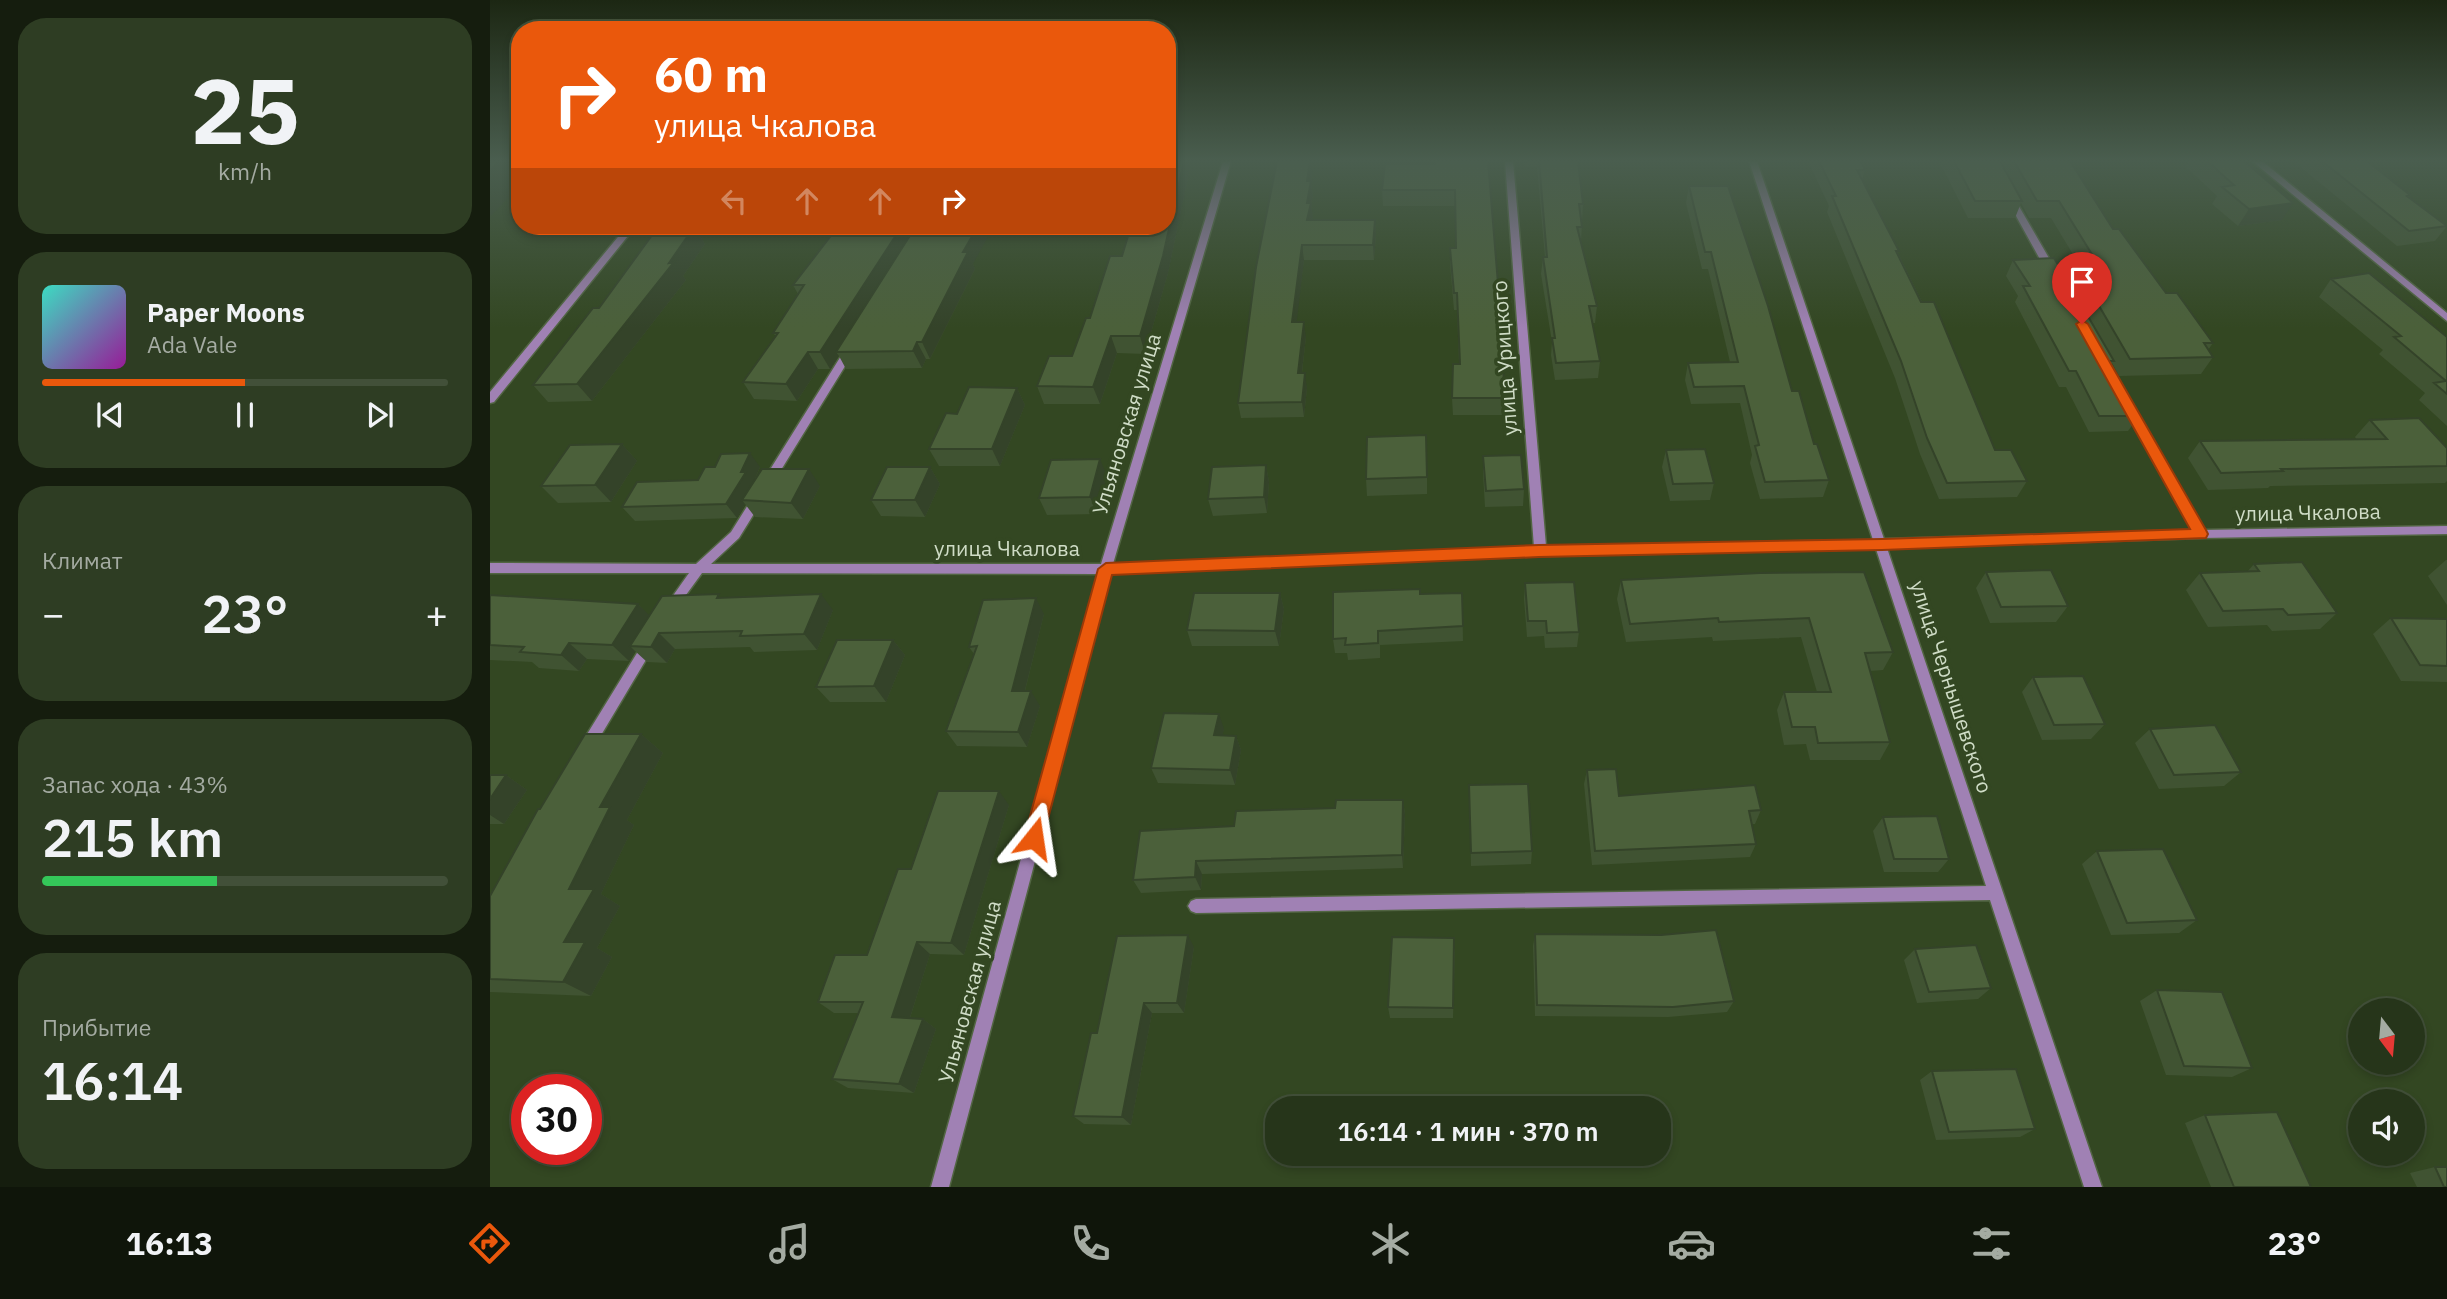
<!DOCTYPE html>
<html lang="ru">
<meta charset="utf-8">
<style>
body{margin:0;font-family:"IBM Plex Sans",sans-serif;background:#2e3d23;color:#f1f3f6;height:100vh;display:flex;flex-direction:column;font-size:26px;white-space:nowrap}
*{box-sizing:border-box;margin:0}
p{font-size:23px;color:#a4aba2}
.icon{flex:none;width:38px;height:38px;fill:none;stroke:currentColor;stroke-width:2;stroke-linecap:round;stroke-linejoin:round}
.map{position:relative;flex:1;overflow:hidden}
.sheet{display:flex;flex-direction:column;gap:18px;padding:18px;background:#151d0e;width:490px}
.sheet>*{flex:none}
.hud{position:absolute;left:21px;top:21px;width:665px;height:214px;border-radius:28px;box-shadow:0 4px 10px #0003,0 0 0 2px #425039;background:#ea580c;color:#fff;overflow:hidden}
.needle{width:46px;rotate:164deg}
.controls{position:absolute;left:1858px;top:998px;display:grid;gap:14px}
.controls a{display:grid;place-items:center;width:77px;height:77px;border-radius:50%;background:#26351a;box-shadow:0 4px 10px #0003,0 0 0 2px #425039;font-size:35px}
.speed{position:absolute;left:21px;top:1074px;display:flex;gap:14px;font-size:35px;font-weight:700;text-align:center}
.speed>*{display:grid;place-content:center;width:91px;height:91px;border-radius:50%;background:#26351a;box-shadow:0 4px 10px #0003,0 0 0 2px #425039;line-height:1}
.speed .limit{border:10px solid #d22;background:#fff;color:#111}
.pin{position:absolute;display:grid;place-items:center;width:60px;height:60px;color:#fff;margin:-72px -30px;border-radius:50% 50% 50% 0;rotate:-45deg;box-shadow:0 0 7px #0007}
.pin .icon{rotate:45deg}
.me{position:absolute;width:77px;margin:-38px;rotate:15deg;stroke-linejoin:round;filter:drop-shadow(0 0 5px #0008)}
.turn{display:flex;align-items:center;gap:24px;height:147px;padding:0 28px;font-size:32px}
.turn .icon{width:91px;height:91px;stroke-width:2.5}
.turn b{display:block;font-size:49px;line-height:60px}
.lanes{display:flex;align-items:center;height:66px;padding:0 28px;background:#0003;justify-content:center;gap:35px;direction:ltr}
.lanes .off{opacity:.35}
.big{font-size:52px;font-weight:600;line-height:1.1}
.sheet .tile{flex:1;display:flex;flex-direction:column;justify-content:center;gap:10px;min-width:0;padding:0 24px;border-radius:28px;background:#2e3d23}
.sheet .dial{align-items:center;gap:0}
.dial b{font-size:91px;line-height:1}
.song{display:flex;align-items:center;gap:21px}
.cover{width:84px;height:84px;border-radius:10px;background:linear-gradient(135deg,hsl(170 70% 55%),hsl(300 70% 35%))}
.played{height:7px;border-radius:4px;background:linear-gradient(90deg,#ea580c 50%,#425039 50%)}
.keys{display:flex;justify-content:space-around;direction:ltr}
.heat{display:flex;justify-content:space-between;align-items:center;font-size:38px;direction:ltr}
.charge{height:10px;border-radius:5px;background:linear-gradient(90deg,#34c759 43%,#425039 0)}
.trip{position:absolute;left:775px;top:1096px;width:406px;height:70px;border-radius:28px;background:#26351a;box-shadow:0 4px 10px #0003,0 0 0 2px #425039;font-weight:600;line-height:70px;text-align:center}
.tab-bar{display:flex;height:112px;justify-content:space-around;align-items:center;background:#0f150a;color:#a4aba2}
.tab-bar .icon{width:49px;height:49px}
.tab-bar .current{color:#ea580c}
.tab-bar b{font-size:32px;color:#f1f3f6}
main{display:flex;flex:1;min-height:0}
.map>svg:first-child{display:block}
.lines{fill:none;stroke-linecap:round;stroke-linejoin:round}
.minor-casing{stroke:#526543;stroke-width:3}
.minor{fill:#a081b4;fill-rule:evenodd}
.wall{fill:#405332}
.shaded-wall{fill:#344329}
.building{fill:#4b603a;stroke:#344329;stroke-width:2}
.route{fill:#ea580c;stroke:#983908;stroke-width:2}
.labels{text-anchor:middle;stroke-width:7;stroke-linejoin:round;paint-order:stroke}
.street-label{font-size:21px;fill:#cfdcc6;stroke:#334722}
</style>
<main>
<section class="sheet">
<div class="tile dial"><b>25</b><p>km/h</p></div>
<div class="tile">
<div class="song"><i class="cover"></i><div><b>Paper Moons</b><p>Ada Vale</p></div></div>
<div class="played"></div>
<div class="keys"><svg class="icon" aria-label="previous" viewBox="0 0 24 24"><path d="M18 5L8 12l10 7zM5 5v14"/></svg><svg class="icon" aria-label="pause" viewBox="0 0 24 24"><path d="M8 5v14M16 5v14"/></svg><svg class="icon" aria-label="next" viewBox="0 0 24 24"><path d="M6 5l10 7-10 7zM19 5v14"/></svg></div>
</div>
<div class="tile"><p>Климат</p>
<div class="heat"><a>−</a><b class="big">23°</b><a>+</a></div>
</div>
<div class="tile"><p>Запас хода · 43%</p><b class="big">215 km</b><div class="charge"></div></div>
<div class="tile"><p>Прибытие</p><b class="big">16:14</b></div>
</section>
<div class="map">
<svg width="1957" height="1187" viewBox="0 0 1957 1187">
<rect width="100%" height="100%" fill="#334722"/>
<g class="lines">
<defs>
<path id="minor" d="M733,161h8l-118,403 421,-17 -29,-386h8l33,385 327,-6 -124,-379h8l127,378 309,-9 -70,-124 5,-4 5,4 71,124 243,-4v8l-246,4 -314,10 215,639h-18l-94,-287 -794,13 -5,-2 -3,-5 3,-5 5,-2 790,-13 -110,-337 -336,7 -429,17 -162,614h-18l168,-613 -397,-1 -27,37h-8l-2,-3 24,-34h-199v-10l206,1 35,-32 115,-184 4,-1 5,3 -116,188 -28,26h390z
M1762,161h10l185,152v8z
M1516,194l7,2 44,76 -2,2 -3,1 -5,-3 -42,-76z
M137,226h9l-142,176 -4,1v-11z
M159,639l4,1 2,4 -2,4 -62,104 -5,2 -5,-2 -2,-4 2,-4 64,-104z"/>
</defs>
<!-- minor casing -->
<use href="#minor" class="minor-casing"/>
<!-- minor -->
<use href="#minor" class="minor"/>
</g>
<!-- wall -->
<path class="wall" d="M787,161h36l-2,21 2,14 -2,7 2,17h62l1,15 -2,25h-70l-8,62 10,15 -4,36 5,15 -3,29 -63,1 -3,-15z
M944,161h54l16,237 -1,17h-50l-1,-17 7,-34 -2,-54h-3l-4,-46v-16h6l-1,-42h-72l-1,-16 52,-26z
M1034,161h54l5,43 -2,38 16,64 -2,17h-2l7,38 -2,17 -43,2 -4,-25 1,-13 -11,-68 2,-17h2l-8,-90h-12z
M1318,161h53l4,9 -3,10 37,71 -1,2 97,197 32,31 -10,16 -78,2 -19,-45 -25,-76 -68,-166 2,-6z
M1449,161h131l43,68 53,64 47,50 -5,7 5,7 -12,17 -82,2 -7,-13 -1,2 28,51 -11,15 -39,1 -23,-45h-7l-44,-85 3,-6 -12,-20 7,-16 49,11 8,-15h4l-23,-38h-22l-8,-15 -6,15h-47z
M1699,161h55l38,59 -44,6 -26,-22 5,-8 -31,-29z
M1803,161h74l43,34 -1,2 38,29 -12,15 -38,5z
M701,163l-23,110 -23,81 -28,-1 -17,51h-56l-7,-18 35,-30 18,-38 32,-62z
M1199,186l103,205 37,89 -6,17 -63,2 -10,-36 2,-8 -12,-52 -49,1 -6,-24 3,-17 42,-1 -22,-93h-6l-16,-66z
M204,227l11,17 -22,32 3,4 -94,121 -44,1 -15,-17 66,-77z
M350,233l133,31 2,5 -45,90h-4l-4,9 -76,1 -7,-13 -9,13h-12l-21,32 -43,-2 -11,-17 33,-46 -3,-3 25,-39 -5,-9z
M1841,279l116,58v89l-28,-26 6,-7 -46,-39 4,-4 -64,-53z
M527,388l8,17 -25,61h-61l-10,-17 28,-35z
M1880,420l77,28v33l-2,2 -175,3 -2,2 -60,2 -20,-32 12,-17 157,-1 -2,-3z
M132,444l15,17 -26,41 -53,1 -17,-17z
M1176,450l48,33 -4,17 -40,1 -8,-34z
M937,452v42l-60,2 -1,-17z
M993,456l41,33 -1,17 -38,1 -2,-34z
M776,465l3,17 -2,31 -54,3 -5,-17z
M270,467l-6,15 66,4 -17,33 -48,-2 -10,-13 -8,14 -102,3 -13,-14 76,-27z
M440,467l10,17 -15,33 -44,-1 -10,-16z
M617,476l-10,38 -50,1 -8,-17z
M1956,560h1v45l-19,-29z
M1764,564l83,49 -17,16 -48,2 -5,-6 -59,2 -22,-37 14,-17 47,-1z
M1496,572l82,34 -12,16 -66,1 -14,-35z
M1270,573l133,79 -10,18 -13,1 20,71 -10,18h-70l-4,-16 -22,1 -7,-35 7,-18h33l-16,-55 -88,4 -1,-4 -86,5 -9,-43 4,-19z
M1035,583l54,49 -2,15 -32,1 -1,-12 -17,1 -3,-38z
M790,593l4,16 -5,37h-87l-5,-16z
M972,593l1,48 -83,4v13l-32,2 -1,-7h-12l-2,-14 87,-45z
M0,595l148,9 11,12 73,-18 111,12 -16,40 -63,2 -4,-5 -75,2 -8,14 -20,-1 -12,-11 -6,10 -42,-2 -8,12 -40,-3 -7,-6 -42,-2z
M554,614l-19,77 15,15 -13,41 -70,-1 -11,-15 28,-77 -5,-7z
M1901,618l56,1v63l-46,-1 -28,-47z
M403,640l12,15 -19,47h-56l-14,-15z
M1543,677l72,47 -14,15 -49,1 -20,-48z
M734,729l-2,6 14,1 5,14 -6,35 -77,-2 -7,-15z
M1660,729l91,43 -17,14 -65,3 -24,-46z
M151,734l22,19 -36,67 7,5 -33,69 19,12 -23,42 15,9 -21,39 -101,-4v-96l50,-87z
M1097,770l32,26 142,14 -6,14h-3l4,20 -6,13 -158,8 -8,-81z
M0,775h16l21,15 -23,34h-14z
M979,785l63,66 -1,13 -60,2z
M913,800l2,14 -2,54 -201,6 -1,16 -60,3 -8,-13 101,-54 101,-18z
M519,805l-45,150 -34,-1 -20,64 13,1 13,10 -22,64 -66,-5 -16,-9 26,-66h-24l-16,-11 49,-47 44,-86z
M1393,817l66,42 -11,13h-54l-11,-41z
M1607,851l100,69 -18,13 -68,2 -29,-71z
M1045,934l199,67 -7,11 -59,5 -133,-1 -2,-70z
M704,947l-10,66h-32l-21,112 -47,-1 -11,-8 24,-83z
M965,949l-2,69h-63l-2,-11z
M1425,949l76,39 -13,11 -61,4 -13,-43z
M1667,990l95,78 -20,9 -66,-2 -26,-74z
M1442,1071l103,58 -15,8 -84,3 -16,-60z
M1715,1115l106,72h-100l-26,-64z
M1945,1167l12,20h-30l-7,-14z"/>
<!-- shaded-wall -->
<path class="shaded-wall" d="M9,161h21v24l-29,31 -1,-1v-44z
M694,161h7v2l-23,110 -23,81 -5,-18z
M820,161h3l-2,21 2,14 -2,7 2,15 -4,17 -2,-32v-22z
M1803,203l-11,17 -44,6 11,-17z
M885,220l1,15 -2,25 -1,-15z
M412,226h18l-84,126 3,4 -9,13 -10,-17z
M488,226h16l-21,38 2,5 -45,90 -8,-17 41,-90z
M204,227l11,17 -22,32 3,4 -94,121 -15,-17 92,-121z
M812,245l2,15 -9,77 -3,-15z
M814,322l2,15 -6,51 -2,-15z
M621,336l6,17 -17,51 -7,-17z
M427,342l9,17 -4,9 -9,-17z
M318,352l10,17 -21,32 -11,-17z
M815,373l2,15 -3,29 -2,-15z
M527,388l8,17 -25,61 -8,-17z
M132,444l15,17 -26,41 -16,-17z
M260,453l10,14 -6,14 -12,19 3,4 -8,14 -11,-14z
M610,459l7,17 -10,38 -7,-17z
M776,465l3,17 -2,31 -3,-16z
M440,467l10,17 -15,33 -10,-17z
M319,469l11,17 -17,33 -12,-16z
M790,593l4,16 -5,37 -4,-15z
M331,594l12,16 -16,40 -13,-16z
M546,598l8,16 -23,92 -9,-15z
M148,604l16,16 -24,26 5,5 -6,10 -17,-16z
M169,633l16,16 -8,14 -16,-16z
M403,640l12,15 -19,47 -12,-16z
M79,643l18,16 -8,12 -18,-16z
M541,691l9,15 -13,41 -9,-15z
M729,714l5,15 -4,21 -6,-15z
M151,734l22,19 -36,67 7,5 -33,69 19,12 -23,42 15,9 -21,39 -28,-14 1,-40 5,-53 31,-82z
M746,736l5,14 -6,35 -5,-15z
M16,775l21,15 -23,34 -14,-9v-16z
M509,791l10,14 -45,150 -13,-12z
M913,800l2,14 -2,54 -1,-13z
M706,861l6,13 -1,16 -6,-13z
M698,935l6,12 -10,66 -7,-10z
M427,942l13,12 -23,73 -15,-10z
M654,1003l8,10 -21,112 -9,-8z
M433,1019l13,10 -22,64 -15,-9z"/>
<!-- building -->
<path class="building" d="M0,161h9l-9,10z
M677,161h17l-21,95 -23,80h-29l-18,51 -56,-1 12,-30h23l14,-38h4l20,-62h12l9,-30h36z
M787,161h33l-3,20h4l-4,22h4l-4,17h68l-2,25h-71l-10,77h12l-6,51h7l-3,29 -64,1 18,-136z
M945,161h53l15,184 1,53h-52l1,-34h7l-3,-71h-3l-4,-45h6l-1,-58h-73l3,-26h50z
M1049,161h39l5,43h-4l3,23h-5l20,79h-8l11,55 -44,2 -4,-25h3l-12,-81h4z
M1329,161h42l4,9h-8l42,81h-3l25,51h13l61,148h16l16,31 -80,2 -20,-45 -26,-77 -69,-165h4z
M1464,161h46l22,40h-47z
M1524,161h56l43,68h6l47,64h11l36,50h-9l9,14 -83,2 -60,-103h23l-34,-55h-22z
M1717,161h37l49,42 -44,6 -27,-22 12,-2z
M1832,161h45l43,34 -3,1 40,30 -38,5z
M1199,186h39l40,120 24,85h7l15,53h3l12,36 -64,2 -10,-36 4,-1 -15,-59 -50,1 -6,-24 50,-1 -27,-110h-6z
M355,226h57l-82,126h-12l-22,32 -43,-2 35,-49h-5l31,-48h-11l40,-52h7z
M426,226h62l-15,26h5l-46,90h-5l-4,9 -77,1z
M168,227h36l-25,36 5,-1 -97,122 -44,1 60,-77h6z
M1564,258l60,103h-6l31,55h-40l-23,-45h-7l-46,-85h7l-17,-26z
M1879,273l78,64v57l-13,-11 12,-2 -52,-44 7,-1 -70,-57z
M479,387l48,1 -25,61h-63l17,-36 11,1z
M1929,418l28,30v18l-166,3 2,2 -62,2 -21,-32 187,-2 -17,-19z
M936,435l1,42 -61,2 1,-42z
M132,444l-27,41 -54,1 29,-41z
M1215,449l9,34 -41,1 -7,-34z
M260,453l-9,19h5l-20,32 -104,3 15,-25 61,-2 7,-13h10l6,-13z
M1031,455l3,34 -38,2 -3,-35z
M610,459l-10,38 -51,1 12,-38z
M776,465l-2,32 -56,2 4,-32z
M397,467h43l-15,33h-44z
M272,469h47l-18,34 -49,-3z
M1812,562l35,51 -49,2 -5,-6 -60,2 -23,-38 59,-2 -5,-7z
M1561,570l17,36 -67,1 -15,-35z
M1374,572l29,80 -28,1 25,89 -72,1 -3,-16h-23l-8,-35h47l-22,-74 -90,4 -1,-4 -88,6 -9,-44 139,-7z
M1084,582l5,50 -32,1 -1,-12h-18l-3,-38z
M930,589v5l42,-1 1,33 -85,5v12l-33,2 1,-7 -13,1v-47z
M704,593h86l-5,38 -88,-1z
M229,594l-2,4 104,-4 -17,40 -64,2 2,-5 -83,2 -8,14 -21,-1 32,-50z
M0,595l148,9 -26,41 -43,-2 -8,12 -41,-3 4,-5 -34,-2z
M546,598l-24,93h19l-13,41 -72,-1 31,-85 -8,1 14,-47z
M1901,618l56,1v47l-27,-1z
M347,640h56l-19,46 -58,1z
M1593,676l22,48 -51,1 -21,-48z
M674,713l55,1 -5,21 22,1 -6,34 -79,-2z
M1725,725l26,47 -67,3 -24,-46z
M95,734h56l-41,73h10l-41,82h25l-30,53h21l-22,40 -73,-3v-83l48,-87h2z
M1126,769l3,27 136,-11 6,25 -12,1 7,33 -161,7 -8,-81z
M0,775h16l-16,24z
M1038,784l4,67 -61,2 -2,-68z
M448,791h61l-48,152 -34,-1 -25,75 31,2 -24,65 -67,-5 31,-77h-45l17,-47h32l31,-86h13z
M846,800h67l-1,55 -206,6 -1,16 -62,3 7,-49 94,-5 2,-15 99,-3z
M1447,816l12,43h-55l-11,-42z
M1673,849l34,71 -70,3 -30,-72z
M1226,930l18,71 -61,6 -136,-2 -2,-71 126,1z
M698,935l-11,68h-33l-22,114 -49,-1 18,-83h6l20,-97z
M902,937l62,1 -1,70 -65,-1z
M1486,945l15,43 -62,4 -14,-43z
M1667,990l65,2 30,76 -68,-2z
M1526,1069l19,60 -86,3 -17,-61z
M1787,1112l34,75h-77l-29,-72z
M1945,1167h12v20h-3z"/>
<!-- sky -->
<linearGradient id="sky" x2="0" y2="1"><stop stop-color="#1c2713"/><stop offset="0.49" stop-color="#4a5e4f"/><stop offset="1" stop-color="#4a5e4f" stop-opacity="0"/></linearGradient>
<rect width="1957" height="328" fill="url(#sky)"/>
<!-- route -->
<path class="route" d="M1592,320l6,4 118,206 2,4 -2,4 -324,12 -343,7 -427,18 -69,263 -3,6 -6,2 -7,-2 -3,-6 74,-269 8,-6 433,-18 343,-6 308,-10 -114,-205z"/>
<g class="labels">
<!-- street labels -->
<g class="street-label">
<text transform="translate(1015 358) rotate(-94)" y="7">улица Урицкого</text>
<text transform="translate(637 424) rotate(-73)" y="7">Ульяновская улица</text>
<text transform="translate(1818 513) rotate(-1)" y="7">улица Чкалова</text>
<text x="517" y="556">улица Чкалова</text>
<text transform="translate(1461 687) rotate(72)" y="7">улица Чернышевского</text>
<text transform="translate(480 992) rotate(-75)" y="7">Ульяновская улица</text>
</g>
</g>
</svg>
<div class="controls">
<a><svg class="needle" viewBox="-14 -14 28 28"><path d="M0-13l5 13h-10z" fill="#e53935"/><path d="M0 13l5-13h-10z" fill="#a4aba2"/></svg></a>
<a><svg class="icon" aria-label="sound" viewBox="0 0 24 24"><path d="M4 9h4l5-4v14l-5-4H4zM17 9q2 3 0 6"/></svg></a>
</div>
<div class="speed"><div class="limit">30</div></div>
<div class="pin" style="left:1592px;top:324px;background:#d93025"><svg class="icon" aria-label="arrive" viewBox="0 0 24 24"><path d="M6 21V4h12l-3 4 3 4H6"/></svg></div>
<svg class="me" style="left:544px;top:838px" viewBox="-20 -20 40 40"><path d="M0-17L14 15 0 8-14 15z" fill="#ea580c" stroke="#fff" stroke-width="4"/></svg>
<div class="trip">16:14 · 1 мин · 370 m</div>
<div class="hud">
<div class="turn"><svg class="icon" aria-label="right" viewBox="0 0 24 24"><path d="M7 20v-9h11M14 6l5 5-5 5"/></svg><div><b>60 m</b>улица Чкалова</div></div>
<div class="lanes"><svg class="icon off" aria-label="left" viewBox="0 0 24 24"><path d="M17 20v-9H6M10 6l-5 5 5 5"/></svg><svg class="icon off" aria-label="ahead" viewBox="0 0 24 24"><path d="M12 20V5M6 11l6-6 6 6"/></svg><svg class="icon off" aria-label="ahead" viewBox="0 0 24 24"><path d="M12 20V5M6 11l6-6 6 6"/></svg><svg class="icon" aria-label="right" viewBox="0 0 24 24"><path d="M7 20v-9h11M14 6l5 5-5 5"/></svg></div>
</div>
</div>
</main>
<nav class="tab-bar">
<b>16:13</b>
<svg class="icon current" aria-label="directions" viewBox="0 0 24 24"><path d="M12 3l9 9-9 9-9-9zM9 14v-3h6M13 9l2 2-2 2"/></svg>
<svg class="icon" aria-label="music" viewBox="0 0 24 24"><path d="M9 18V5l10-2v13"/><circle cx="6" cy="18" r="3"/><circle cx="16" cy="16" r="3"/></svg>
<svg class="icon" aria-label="phone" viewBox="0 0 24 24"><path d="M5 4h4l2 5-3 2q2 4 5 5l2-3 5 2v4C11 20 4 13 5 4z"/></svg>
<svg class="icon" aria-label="climate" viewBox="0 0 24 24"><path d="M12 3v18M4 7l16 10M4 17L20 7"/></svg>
<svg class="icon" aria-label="car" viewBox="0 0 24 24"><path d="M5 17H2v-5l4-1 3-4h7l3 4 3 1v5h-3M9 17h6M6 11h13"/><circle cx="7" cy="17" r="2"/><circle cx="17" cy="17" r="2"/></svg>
<svg class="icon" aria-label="filters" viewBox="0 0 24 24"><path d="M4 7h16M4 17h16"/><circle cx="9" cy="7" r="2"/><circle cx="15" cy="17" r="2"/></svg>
<b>23°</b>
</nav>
